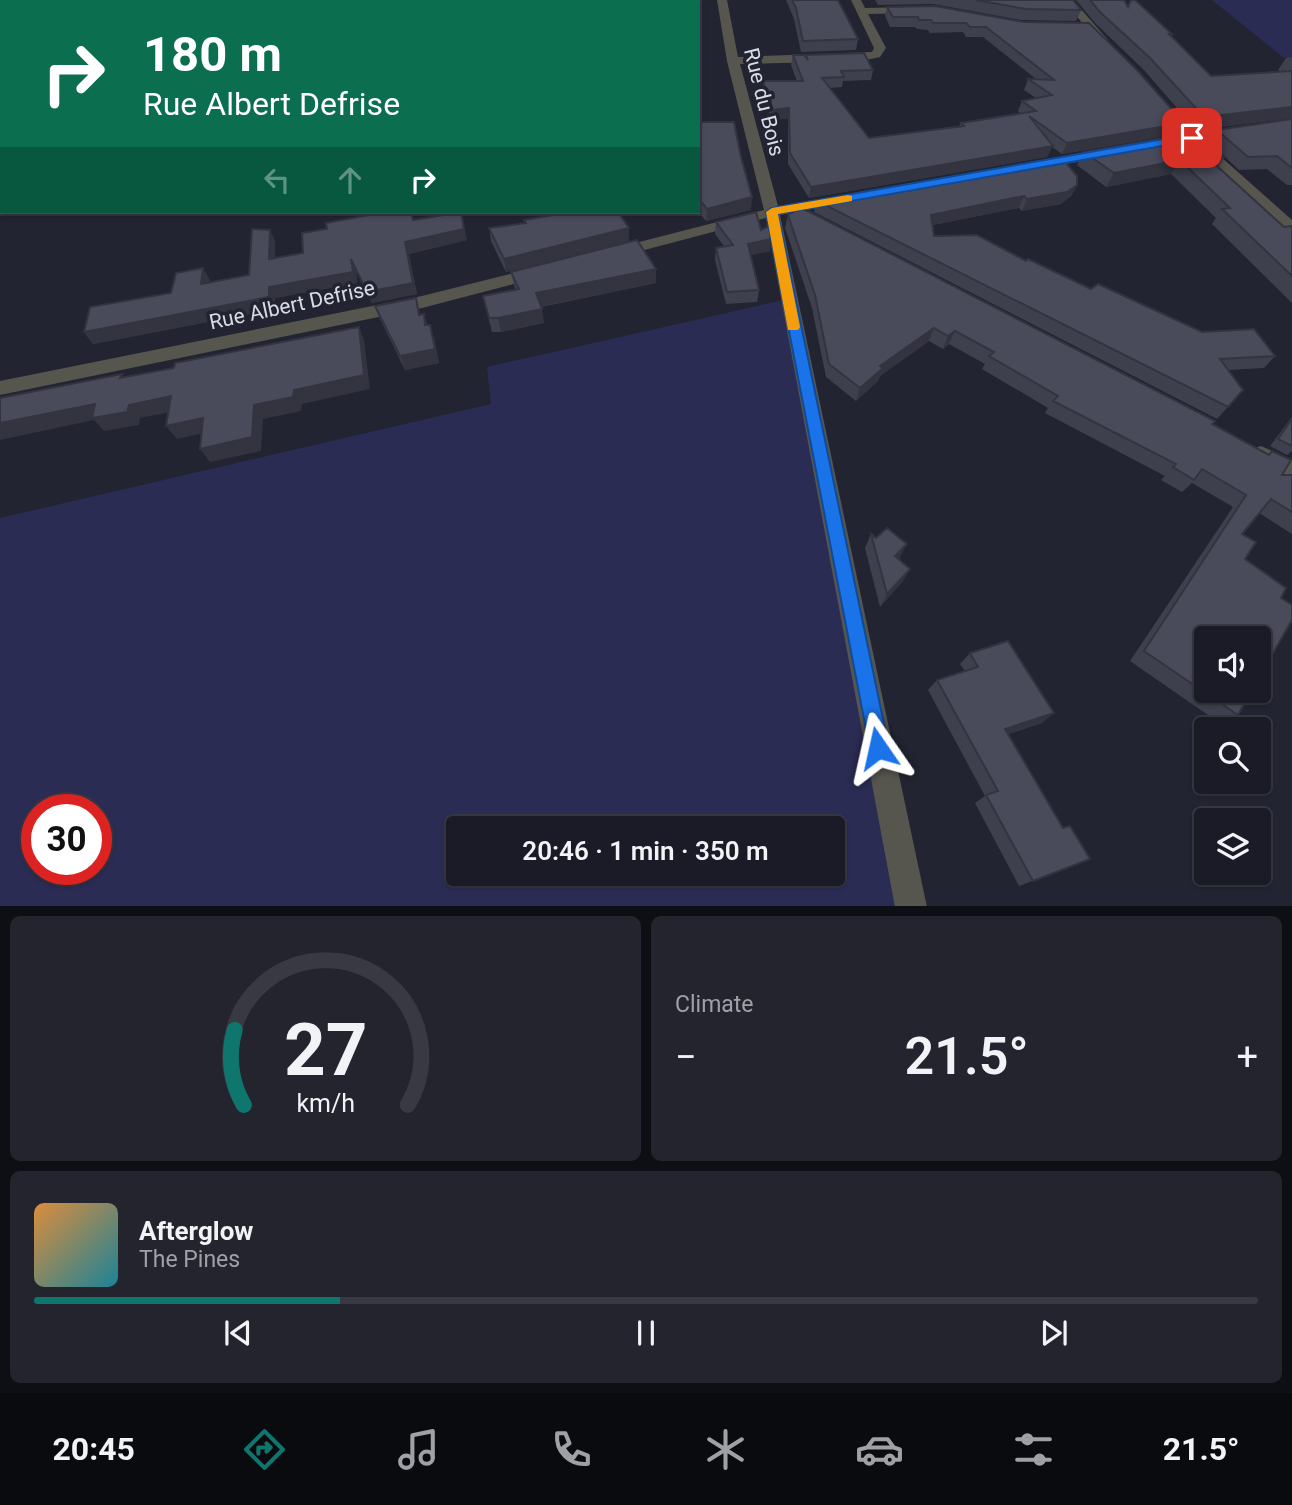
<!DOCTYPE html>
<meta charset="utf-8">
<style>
body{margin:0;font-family:Roboto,sans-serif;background:#23242e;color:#f1f3f6;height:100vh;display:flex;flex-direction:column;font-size:26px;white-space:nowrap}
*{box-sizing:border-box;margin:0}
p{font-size:23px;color:#9fa1a7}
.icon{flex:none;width:38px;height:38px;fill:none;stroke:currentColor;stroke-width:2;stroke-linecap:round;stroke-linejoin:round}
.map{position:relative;height:906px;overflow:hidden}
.panel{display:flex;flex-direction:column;gap:10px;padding:10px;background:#0e0f15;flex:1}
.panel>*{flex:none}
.top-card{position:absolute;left:0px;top:0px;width:700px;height:214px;box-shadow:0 2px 5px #0004,0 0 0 2px #383943;background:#0b6e4f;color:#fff;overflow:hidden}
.controls{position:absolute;left:1194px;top:626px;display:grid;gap:14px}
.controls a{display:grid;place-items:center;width:77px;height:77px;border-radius:7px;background:#1a1b26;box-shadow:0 2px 5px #0004,0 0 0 2px #383943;font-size:35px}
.speed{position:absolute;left:21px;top:794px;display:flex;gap:14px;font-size:35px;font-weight:700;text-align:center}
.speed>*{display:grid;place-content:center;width:91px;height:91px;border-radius:50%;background:#1a1b26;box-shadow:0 2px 5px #0004,0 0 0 2px #383943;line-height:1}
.speed .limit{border:10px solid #d22;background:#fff;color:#111}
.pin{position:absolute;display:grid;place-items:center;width:60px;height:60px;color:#fff;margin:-30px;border-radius:14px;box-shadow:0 4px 10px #0006}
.me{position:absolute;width:77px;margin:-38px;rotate:349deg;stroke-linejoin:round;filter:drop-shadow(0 0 5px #0008)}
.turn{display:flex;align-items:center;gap:24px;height:147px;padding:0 28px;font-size:32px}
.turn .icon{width:91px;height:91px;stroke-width:2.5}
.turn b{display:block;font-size:49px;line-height:60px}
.lanes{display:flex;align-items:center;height:66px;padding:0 28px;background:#0003;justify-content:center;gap:35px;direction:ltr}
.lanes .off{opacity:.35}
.big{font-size:52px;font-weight:600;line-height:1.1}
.panel .tile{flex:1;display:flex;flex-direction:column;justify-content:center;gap:10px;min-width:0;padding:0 24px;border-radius:10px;background:#23242e}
.panel .dial{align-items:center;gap:0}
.dial svg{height:182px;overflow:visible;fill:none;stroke:#383943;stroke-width:7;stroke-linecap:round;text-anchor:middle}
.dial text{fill:#f1f3f6;stroke:none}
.song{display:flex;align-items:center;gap:21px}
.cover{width:84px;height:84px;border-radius:10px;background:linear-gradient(135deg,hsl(30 70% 55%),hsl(190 70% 35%))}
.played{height:7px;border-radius:4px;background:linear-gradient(90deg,#0f766e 25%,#383943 25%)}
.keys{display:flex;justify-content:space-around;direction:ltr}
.heat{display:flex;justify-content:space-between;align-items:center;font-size:38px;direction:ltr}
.panel .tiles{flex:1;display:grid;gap:10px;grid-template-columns:1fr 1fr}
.tile:last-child{grid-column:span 2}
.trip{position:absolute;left:446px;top:816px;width:399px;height:70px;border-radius:7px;background:#1a1b26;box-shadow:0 2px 5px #0004,0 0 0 2px #383943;font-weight:600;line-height:70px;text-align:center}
.tabs{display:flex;height:112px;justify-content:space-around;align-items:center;background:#0a0b0f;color:#9fa1a7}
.tabs .icon{width:49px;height:49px}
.tabs .selected{color:#0f766e}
.tabs b{font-size:32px;color:#f1f3f6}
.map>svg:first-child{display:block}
.green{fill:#2b2c54;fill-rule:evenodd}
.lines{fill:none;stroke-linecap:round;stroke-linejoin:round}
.minor{fill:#56564e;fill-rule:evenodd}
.wall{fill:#3f404e}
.shaded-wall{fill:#333440}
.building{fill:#494b5b;stroke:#333440;stroke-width:2}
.route{fill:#1a73e8;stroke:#114b97;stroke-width:2}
.slow{fill:#f59e0b}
.labels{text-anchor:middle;stroke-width:7;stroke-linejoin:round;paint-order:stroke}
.far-street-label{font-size:21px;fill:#dadce5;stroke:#222432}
</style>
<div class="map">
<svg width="1292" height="907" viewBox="0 0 1292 907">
<rect width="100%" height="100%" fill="#222432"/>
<!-- green -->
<path class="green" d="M1212,0h80v57l-8,1z
M788,299l123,607h-911v-388l491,-114 -4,-37zM37,810h59v60h-59zM458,828h375v45h-375z"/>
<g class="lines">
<!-- minor -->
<path class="minor" d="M717,0h10l11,57 134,-5 2,-4 -23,-48h10l4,8 47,-1 5,3 -5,3 -44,1 18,34 -6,9 -19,4 -121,3 38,142 67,-11 7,4 -7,4 -65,12 147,692h-32l-129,-689 -152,40 -8,-5 2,-3 156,-40 -37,-149z
M1063,0h10l35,40v4h-8z
M1292,120v8l-89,13 89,79v13l-6,-2 -91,-84v-5l-22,3 -7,-4 7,-4z
M1110,148l5,1v6l-77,14 -7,-4 7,-4z
M538,267l8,5 -2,4 -122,32 -422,87v-14l422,-85z
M1261,446l31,14v18l-38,-18 -4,-6 4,-6z"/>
</g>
<!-- wall -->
<path class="wall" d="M0,0h36l-2,2h-32v9h-2z
M786,0h52l20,39 -2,11 -55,2 -7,-33z
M875,0h198l8,10 -5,11 -55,-1 -88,-16 -55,1z
M1076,0h48l4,7 44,27 -1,2 40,40 69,-5 -2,-1 8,-12 6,-1v61l-96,12 -52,-60 -49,-47z
M887,7l137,15 160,101 -6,11 -116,20 -10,-7 -5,10 -238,41 -21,-34v-46l-16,3 -10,-29 1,-11h34l-6,-16 2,-10 13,2v-2l67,15 -2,10 -28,1 -1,6 -12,1 39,50 90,-12 2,-3 59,-10 -2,-2 4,-10 14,-3 -12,-8 4,-11h8l-53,-42h-17l-3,-5 -33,1 -2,-3 -11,-1 -2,-2h-25l-5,-11z
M1292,119v66h-5l-20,-16 -28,1 -14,-13 -7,10 66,60 8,-1v77l-80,-79 4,-6 -45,-44 -65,13 -29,-22 7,-13 125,-9 8,-13z
M699,122l52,88 -45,11 -8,-10z
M1077,185l-6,11 -10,8 -39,7 -3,-3 -11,2 -75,15 1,11 92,25 65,28 111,43 73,24 -11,12 -36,2 15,20 -26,29 -403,-207 3,-11z
M788,215l424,209 56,30 4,-3 10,24h10v59l-33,-21 -17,21 3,25 36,39 -43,117 -17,9 -91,-63 103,-154 -41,-24 -10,9 -21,-12 4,-4 -120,-63 3,-5 -66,-39 3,-5 -36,-20 -6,5 -14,-8 -49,35 -2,5 -22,20 -30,-24 -14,-69 -27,-80z
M413,220l54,20 -58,14 8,40 -45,9 -16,-32 1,12 -82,15v11l-182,35 -9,-12 87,-39 39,-13 -1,2 40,-7 26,-34v17l28,-5z
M524,220l105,8v13l-123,31 -15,-31 -2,-13 35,-4z
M716,222l45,8 9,21 -19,4 8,35 -2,12 -31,2 -11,-44 1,-12 8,-2 -9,-12z
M511,272l145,11 -115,24 3,16 -43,9h-9l-9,-36 32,-7z
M375,306l46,9 3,-1 3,11 7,13 5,25 -34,7 -25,-51z
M1292,417v34l-5,4 -17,-9z
M871,534l29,23 -1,2 4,22 -23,26 -15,-59z
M970,653l72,70 -34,11 55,94 27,31 -71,27 -44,-83 10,-7 -57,-106 9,-10 28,-9 -5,-7z"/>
<!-- shaded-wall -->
<path class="shaded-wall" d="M16,0h20l-2,2h-17z
M1292,107v11l-96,12 8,-13z
M789,108l-1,10 -16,3 1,-11z
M1184,123l-6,11 -116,20 5,-11z
M1053,146l-6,11 -238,41 2,-11z
M1180,160l-9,14 -65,13 8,-14z
M1077,185l-6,11 -10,8 -39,7 5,-12z
M1024,196l-5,12 -92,18 4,-11z
M752,197l-1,13 -45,11 1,-12z
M461,212l6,28 -58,14 8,40 -45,9 -5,-11 38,-50z
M629,228v13l-123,31 -2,-13z
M270,230l5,11v30l-6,-12z
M771,239l-1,12 -24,5 2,-12z
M351,259l5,12 1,12 -82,15v11l-182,35 -9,-12 185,-45z
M203,268l7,12 -2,15 -7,-11z
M656,269v14l-118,24 -2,-14z
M542,309l2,14 -43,9 -3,-14z
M430,325l9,38 -34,7 -5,-14z
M359,327l5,13 6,49 -68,15 -1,7 -38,8 -2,32 -51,11 -10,-13 54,-44 40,-15z
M934,328l-5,13 -49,35 -2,5 -22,20 4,-13 20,-22z
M955,331l-6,13 -6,5 5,-13z
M171,396l10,14 -41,8 -1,7 -35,6 -10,-11 -94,20v-17l95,-19 34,1z
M203,418l10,13 -36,8 -11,-13z
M907,544l-7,13 -11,11 6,-12z
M910,569l-7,12 -23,26 7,-13z
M1054,713l-12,10 -48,16 11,-10z"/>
<!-- building -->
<path class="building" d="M792,0h46l20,39 -55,2 -7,-33z
M976,0h97l8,10 -55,-1z
M1090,0h34l4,7 3,-7h4l37,34h-3l42,42 81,-5v36l-88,10 -54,-59 -50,-46z
M935,6l89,16 65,1 48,47 47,53 -117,20 -38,-27 24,30 -242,41 -21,-34 -1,-45 -16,2 -10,-29h40l-10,-26h11l4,5 -2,-5 58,-2 9,17 -32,1 3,6 -22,1 47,60 95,-12 -3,-3 75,-12 -14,-10 30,-6 -24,-16 26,1 -68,-53h-16l-4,-4h-33l-2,-3h-12l-1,-3h-25l-6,-10z
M1292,119v49l-15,-12 -29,1 -31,-27z
M699,122h35l7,35 11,40 -45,12 -9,-11z
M1197,132l28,25h-18l77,70 8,-1v50l-70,-67 8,-1 -50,-48 -66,13 -30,-21z
M1062,158l15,18v9l-10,7 -40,7 -3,-3 -11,2 -82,17 3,21 43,-1 49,26 2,-2 63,30 7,-5 104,48 52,-3 21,27 -55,3 23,31 -15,17 -411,-206z
M800,208l12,5 403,208 -3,3 57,31 3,-4 19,9 -9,15h10v37l-21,-13 -29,35 14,8 -11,17 41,29 -5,10 11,7v15l-34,59v-40h-52v52h45l-13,24 -94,-64 102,-156 -44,-26 -8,11 -21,-13 3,-3 -123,-63 5,-5 -69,-40 5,-4 -39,-21 -7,5 -14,-8 -54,38 3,2 -23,20 -31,-24 -14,-69 -27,-80z
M369,212h42l2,8 48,-8 3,17 -59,13 8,41 -46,9 -16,-33 2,13 -84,15v10l-185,35 6,-25 81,-14 5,-20 27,-5 -2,16 48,-9 3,-46 18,1 -1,29 34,-6 -1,-20 25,-4 -1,-6 43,-8z
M570,212h48l11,16 -125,31 -15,-31 37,-5 -2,-3z
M756,212l5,18 8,-4 2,13 -23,5 11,46 -32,2 -11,-44 17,-3 -17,-23z
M637,240l19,29 -120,24 6,16 -44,9h-9l-6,-22 36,-7 -8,-17z
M416,298l3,17 5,-1 1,11h5l5,24 -35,7 -25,-50z
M359,327l5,48 -70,15 -1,7 -39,8 -2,32 -52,12 3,-31 -37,8 5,-30 -42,9 -2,7 -35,6 3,-14 -95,19v-25l122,-24 -2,4 54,-10 1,-5z
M1292,419v27l-14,-7z
M887,528l20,16 -12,12 15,13 -23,25 -16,-60 5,4z
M1008,641l46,72 -49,16 58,99 7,-2 20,33 -57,22 -47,-86 12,-4 -61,-111 41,-13 -8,-14z"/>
<!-- route -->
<path class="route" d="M1192,134l6,4 -2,2 -418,74 111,534 -3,7 -8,3 -7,-3 -105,-543 6,-4z"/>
<!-- slow -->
<path class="slow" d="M848,195l4,1v5l-74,13 22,113 -2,3h-10l-22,-118 6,-4z"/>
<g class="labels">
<!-- far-street labels -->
<g class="far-street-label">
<text transform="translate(764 102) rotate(76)" y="7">Rue du Bois</text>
<text transform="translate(292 305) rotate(-12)" y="7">Rue Albert Defrise</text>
</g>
</g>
</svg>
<div class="controls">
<a><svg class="icon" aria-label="sound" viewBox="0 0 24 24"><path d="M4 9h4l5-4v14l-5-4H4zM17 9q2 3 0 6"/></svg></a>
<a><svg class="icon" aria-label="search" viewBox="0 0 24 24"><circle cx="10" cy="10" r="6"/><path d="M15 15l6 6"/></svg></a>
<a><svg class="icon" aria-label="layers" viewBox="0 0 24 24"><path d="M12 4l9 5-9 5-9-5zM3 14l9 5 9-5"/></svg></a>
</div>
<div class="speed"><div class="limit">30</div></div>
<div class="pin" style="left:1192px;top:138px;background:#d93025"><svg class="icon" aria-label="arrive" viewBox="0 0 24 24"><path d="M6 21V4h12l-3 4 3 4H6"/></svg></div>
<svg class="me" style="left:878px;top:748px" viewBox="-20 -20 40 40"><path d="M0-17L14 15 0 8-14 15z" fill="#1a73e8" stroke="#fff" stroke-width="4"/></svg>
<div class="trip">20:46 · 1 min · 350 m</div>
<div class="top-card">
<div class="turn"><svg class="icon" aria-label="right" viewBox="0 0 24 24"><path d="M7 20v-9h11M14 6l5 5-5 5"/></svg><div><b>180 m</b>Rue Albert Defrise</div></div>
<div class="lanes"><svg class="icon off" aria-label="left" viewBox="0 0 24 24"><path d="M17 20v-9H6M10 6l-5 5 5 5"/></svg><svg class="icon off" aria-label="ahead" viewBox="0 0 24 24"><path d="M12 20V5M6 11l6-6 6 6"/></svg><svg class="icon" aria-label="right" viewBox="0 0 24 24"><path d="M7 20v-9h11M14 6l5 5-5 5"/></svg></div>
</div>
</div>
<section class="panel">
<div class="tiles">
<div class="tile dial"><svg viewBox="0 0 100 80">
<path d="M14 69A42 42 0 1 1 86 69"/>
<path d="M14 69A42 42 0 0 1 10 36" stroke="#0f766e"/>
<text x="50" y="56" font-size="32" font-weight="700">27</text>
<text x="50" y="72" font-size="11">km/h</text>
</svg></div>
<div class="tile"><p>Climate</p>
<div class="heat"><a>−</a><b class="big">21.5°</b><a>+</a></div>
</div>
<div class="tile">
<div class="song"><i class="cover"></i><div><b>Afterglow</b><p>The Pines</p></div></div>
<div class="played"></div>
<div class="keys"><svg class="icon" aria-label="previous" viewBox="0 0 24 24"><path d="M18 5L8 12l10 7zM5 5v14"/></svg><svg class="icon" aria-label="pause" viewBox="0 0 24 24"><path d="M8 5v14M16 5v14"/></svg><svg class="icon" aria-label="next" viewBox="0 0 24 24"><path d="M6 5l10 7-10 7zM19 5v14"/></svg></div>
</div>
</div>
</section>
<nav class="tabs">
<b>20:45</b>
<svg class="icon selected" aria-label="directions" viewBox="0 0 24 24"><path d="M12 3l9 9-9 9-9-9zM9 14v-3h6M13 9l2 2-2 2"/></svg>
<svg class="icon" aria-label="music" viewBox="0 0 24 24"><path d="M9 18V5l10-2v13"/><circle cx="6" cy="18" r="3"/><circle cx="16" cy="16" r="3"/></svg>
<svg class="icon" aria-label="phone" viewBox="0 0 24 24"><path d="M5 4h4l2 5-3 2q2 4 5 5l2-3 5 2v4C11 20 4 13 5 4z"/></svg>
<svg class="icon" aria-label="climate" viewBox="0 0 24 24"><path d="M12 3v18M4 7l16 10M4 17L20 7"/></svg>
<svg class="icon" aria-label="car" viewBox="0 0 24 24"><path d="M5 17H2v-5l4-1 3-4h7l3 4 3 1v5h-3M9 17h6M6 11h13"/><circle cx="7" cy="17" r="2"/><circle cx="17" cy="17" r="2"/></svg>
<svg class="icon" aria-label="filters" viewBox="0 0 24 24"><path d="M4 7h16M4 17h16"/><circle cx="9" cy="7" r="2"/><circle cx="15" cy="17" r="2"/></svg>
<b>21.5°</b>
</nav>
